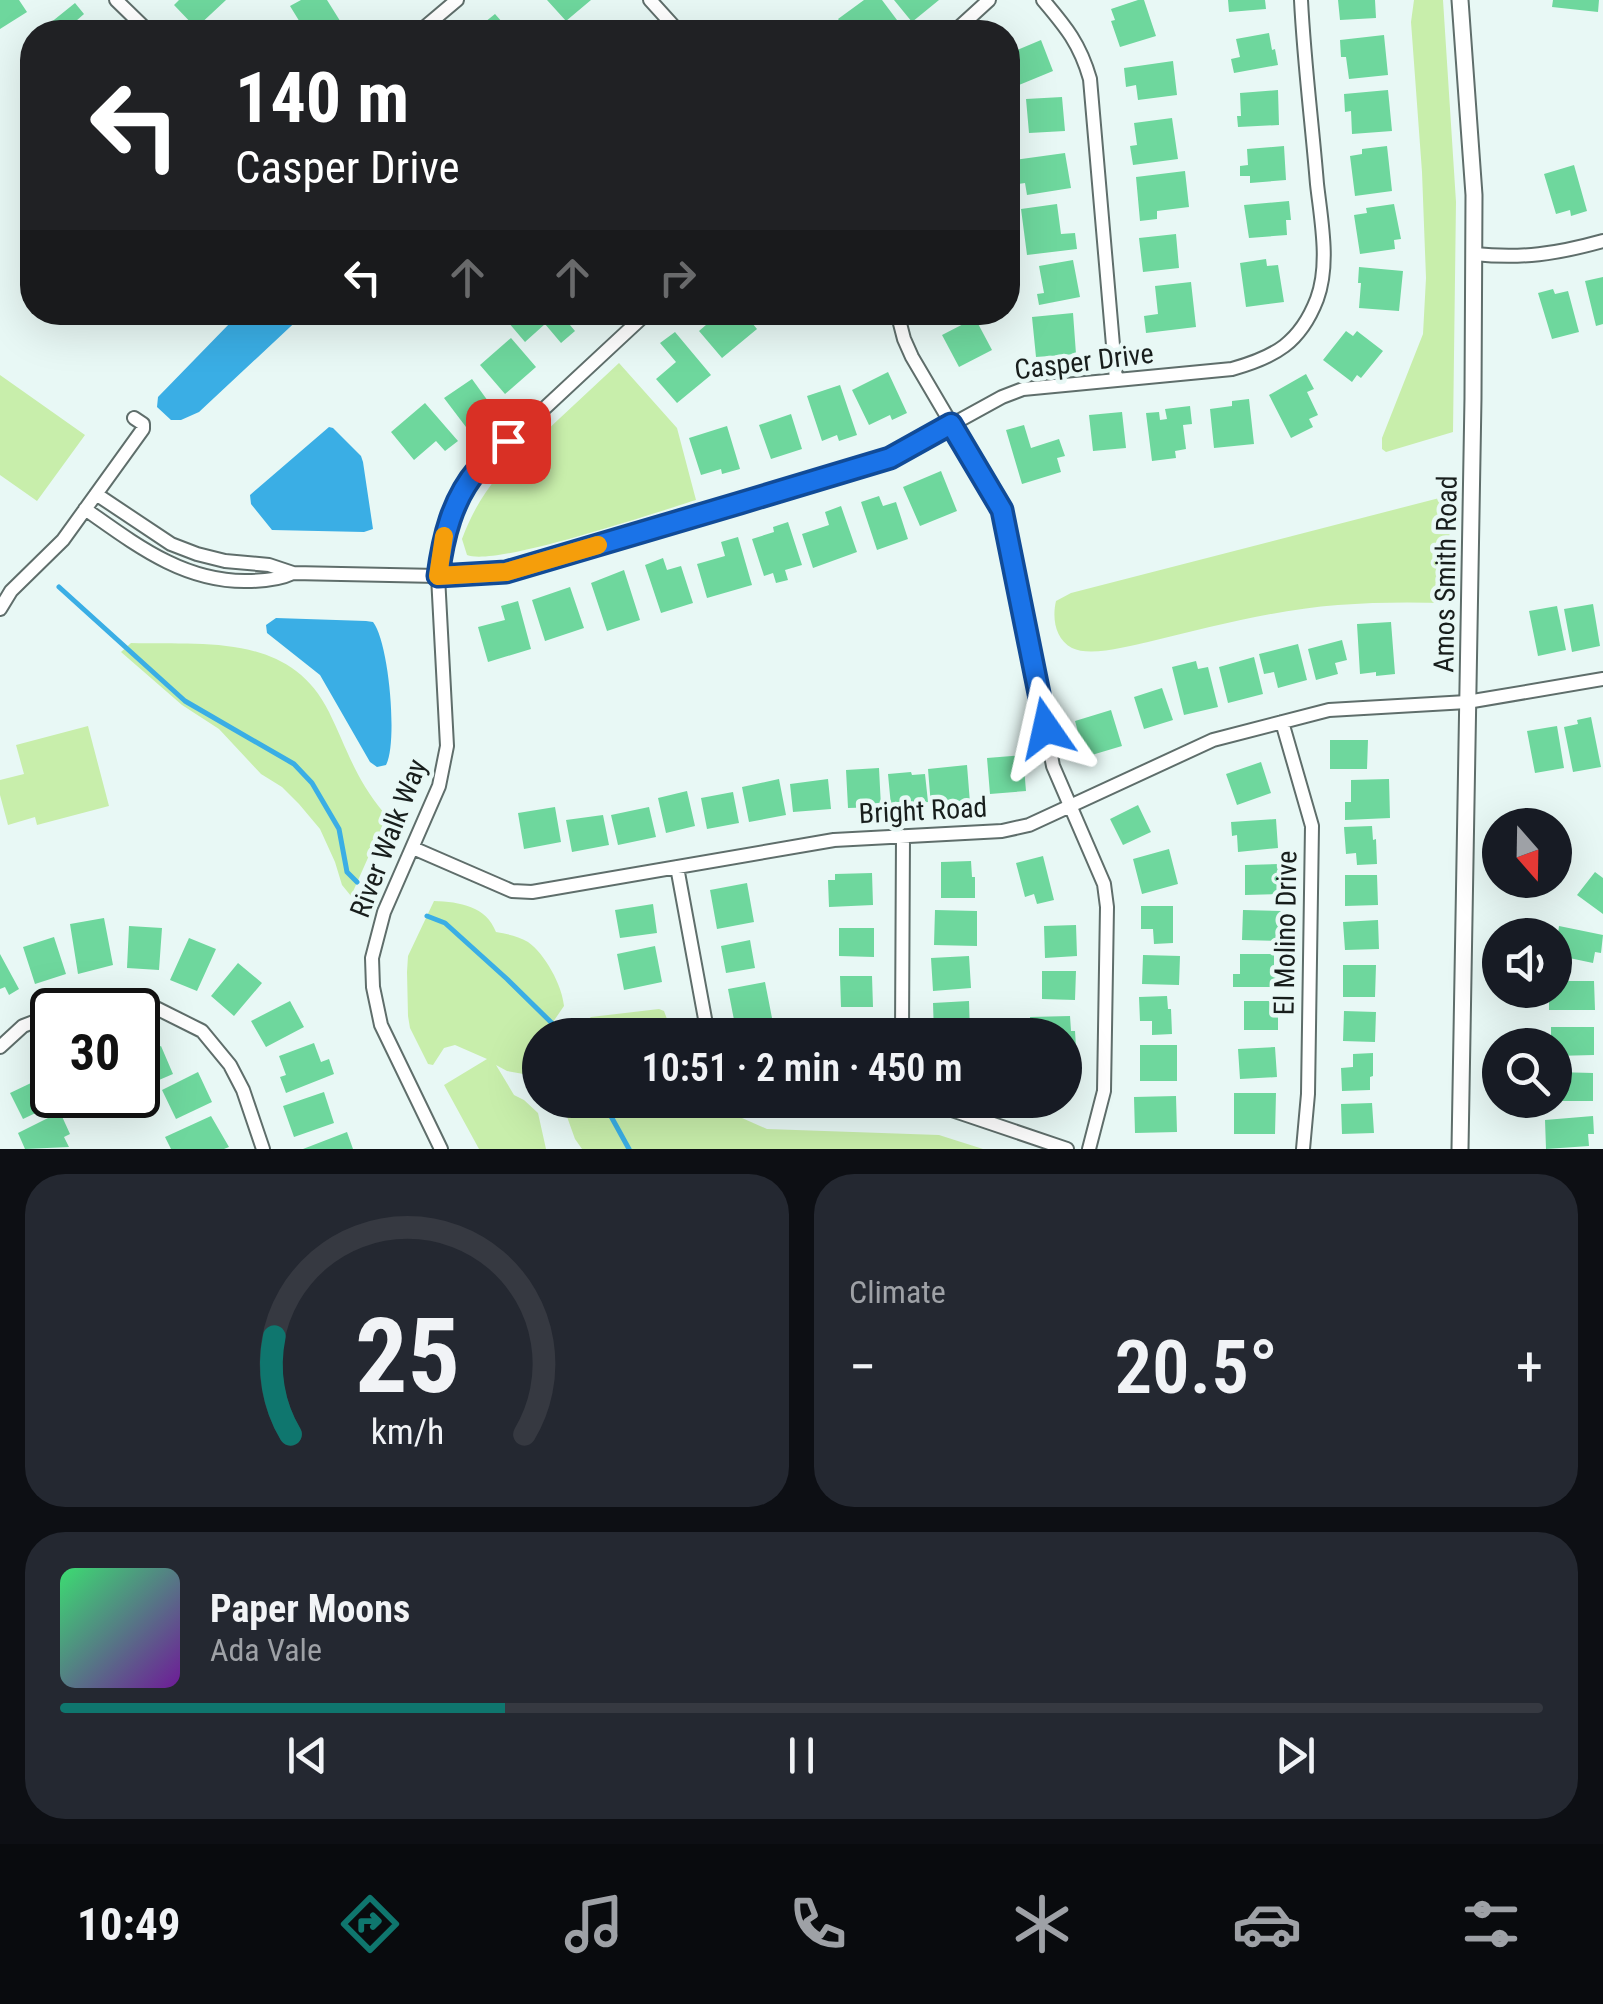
<!DOCTYPE html>
<meta charset="utf-8">
<style>
body{margin:0;font-family:"Roboto Condensed",sans-serif;background:#242831;color:#f1f3f6;height:100vh;display:flex;flex-direction:column;font-size:38px;white-space:nowrap}
*{box-sizing:border-box;margin:0}
p{font-size:32px;color:#9ea1a6}
.icon{flex:none;width:55px;height:55px;fill:none;stroke:currentColor;stroke-width:2;stroke-linecap:round;stroke-linejoin:round}
.map{position:relative;height:1149px;overflow:hidden}
.drawer{display:flex;flex-direction:column;gap:25px;padding:25px;background:#0d0f14;flex:1}
.drawer>*{flex:none}
.hud{position:absolute;left:20px;top:20px;width:1000px;height:305px;border-radius:40px;box-shadow:0 10px 40px #0002;background:#202124;color:#fff;overflow:hidden}
.needle{width:65px;rotate:160deg}
.buttons{position:absolute;left:1482px;top:808px;display:grid;gap:20px}
.buttons a{display:grid;place-items:center;width:90px;height:90px;border-radius:50%;background:#171b24;box-shadow:0 10px 40px #0002;font-size:50px}
.speed{position:absolute;left:30px;top:988px;display:flex;gap:20px;font-size:50px;font-weight:700;text-align:center}
.speed>*{display:grid;place-content:center;width:130px;height:130px;border-radius:50%;background:#171b24;box-shadow:0 10px 40px #0002;line-height:1}
.speed .limit{border:5px solid #111;border-radius:15px;background:#fff;color:#111}
.pin{position:absolute;display:grid;place-items:center;width:85px;height:85px;color:#fff;margin:-42px;border-radius:20px;box-shadow:0 5px 15px #0006}
.me{position:absolute;width:110px;margin:-55px;rotate:349deg;stroke-linejoin:round;filter:drop-shadow(0 0 8px #0008)}
.turn{display:flex;align-items:center;gap:35px;height:210px;padding:0 50px;font-size:45px}
.turn .icon{width:130px;height:130px;stroke-width:2.5}
.turn b{display:block;font-size:70px;line-height:85px}
.lanes{display:flex;align-items:center;height:95px;padding:0 50px;background:#0003;justify-content:center;gap:50px;direction:ltr}
.lanes .off{opacity:.35}
.big{font-size:75px;font-weight:600;line-height:1.1}
.drawer .tile{flex:1;display:flex;flex-direction:column;justify-content:center;gap:15px;min-width:0;padding:0 35px;border-radius:40px;background:#242831}
.drawer .dial{align-items:center;gap:0}
.dial svg{height:260px;overflow:visible;fill:none;stroke:#363941;stroke-width:7;stroke-linecap:round;text-anchor:middle}
.dial text{fill:#f1f3f6;stroke:none}
.song{display:flex;align-items:center;gap:30px}
.cover{width:120px;height:120px;border-radius:15px;background:linear-gradient(135deg,hsl(140 70% 55%),hsl(280 70% 35%))}
.played{height:10px;border-radius:5px;background:linear-gradient(90deg,#0f766e 30%,#363941 30%)}
.keys{display:flex;justify-content:space-around;direction:ltr}
.heat{display:flex;justify-content:space-between;align-items:center;font-size:55px;direction:ltr}
.drawer .tiles{flex:1;display:grid;gap:25px;grid-template-columns:1fr 1fr}
.tile:last-child{grid-column:span 2}
.trip{position:absolute;left:522px;top:1018px;width:560px;height:100px;border-radius:50px;background:#171b24;box-shadow:0 10px 40px #0002;font-weight:600;line-height:100px;text-align:center}
.dock{display:flex;height:160px;justify-content:space-around;align-items:center;background:#090b0e;color:#9ea1a6}
.dock .icon{width:70px;height:70px}
.dock .current{color:#0f766e}
.dock b{font-size:45px;color:#f1f3f6}
.map>svg:first-child{display:block}
.green{fill:#c8eeab}
.water{fill:#3aaee5}
.lines{fill:none;stroke-linecap:round;stroke-linejoin:round}
.stream{stroke:#3aaee5;stroke-width:5}
.building{fill:#6ed79d}
.minor-casing{stroke:#5f6e6b;stroke-width:16}
.tertiary-casing{stroke:#5f6e6b;stroke-width:19}
.minor{stroke:#fff;stroke-width:12}
.tertiary{stroke:#fff;stroke-width:15}
.route-casing{stroke:#114b97;stroke-width:25}
.route{stroke:#1a73e8;stroke-width:18}
.slow{stroke:#f59e0b;stroke-width:18}
.labels{text-anchor:middle;stroke-width:9;stroke-linejoin:round;paint-order:stroke}
.street-label{font-size:28px;fill:#181e1c;stroke:#e8f8f5}
</style>
<div class="map">
<svg width="1603" height="1149" viewBox="0 0 1603 1149">
<rect width="100%" height="100%" fill="#e8f8f5"/>
<!-- green -->
<path class="green" d="M1414,0h29l13,202 -3,230 -67,20 -4,-3v-11l41,-104 3,-56 -4,-106 -11,-150z
M619,363l58,65 19,72c-39,12 -200,67 -229,55l-5,-16c9,-24 20,-44 37,-64z
M0,375l85,60 -48,66 -37,-26z
M1451,495l-4,108c-36,-1 -73,-1 -109,2 -64,5 -128,22 -190,37 -19,4 -58,15 -76,6 -17,-9 -20,-30 -16,-47l15,-8z
M131,643c75,2 159,-10 198,69 19,39 26,66 55,101l-1,11 -32,72 -9,-11 -7,-23 -15,-33 -21,-25 -17,-17 -21,-13 -42,-45 -37,-24 -61,-53z
M88,726l21,80 -72,19 -2,-8 -27,8 -8,-30v-15l24,-6 -8,-29z
M434,901c26,1 52,5 62,31 11,2 22,4 32,10 17,12 34,43 36,64l-11,16 -15,14c-3,15 2,27 -9,39l-22,-4 -11,-6 18,30 10,5 14,13 8,36h-67l-35,-64 43,-26 -32,-14 -11,3 -11,17 -5,-1 -18,-36 -2,-12 -1,-44 1,-16z
M659,1009l5,2 9,24h-90l1,-13 7,-5z
M561,1100h153l28,18 25,11 172,6 44,14h-401l-7,-10z"/>
<!-- water -->
<path class="water" d="M238,312l67,1 -106,99 -18,8h-10l-14,-13 1,-10 73,-75z
M329,427l4,1 28,28 2,6 10,67 -9,3 -92,-2 -21,-26 -1,-9z
M276,618l90,3 7,1c16,20 25,121 13,143l-9,2 -7,-5 -50,-87 -53,-42 -1,-8z"/>
<g class="lines">
<!-- stream -->
<path class="stream" d="M59,587l126,114 109,63 18,19 27,46 8,43 10,10
M427,916l18,7 62,56 57,56
M602,1100l27,49"/>
</g>
<!-- building -->
<path class="building" d="M0,0h19l8,12 -27,17z
M179,0h47l-30,28 -22,-23z
M301,0h26l20,32h-41l-16,-26z
M547,0h44l-25,21z
M864,0h18l24,32h-58l-10,-13z
M894,0h45l-27,22z
M1138,0h6l12,36 -36,11 -9,-26 4,-1 -4,-11z
M1228,0h37l1,9 -37,3z
M1338,0h37l1,18 -36,2z
M1553,0h46l-1,12 -46,-5z
M75,3l9,11 -8,7 4,5 6,-5 10,11h-57z
M495,14l16,18h-38l7,-6z
M1269,33l3,17 3,-1 3,16 -44,8 -3,-14 9,-2 -4,-18z
M1384,35l4,40 -39,4 -3,-22h-5l-1,-17z
M1041,40l12,31 -34,14 -11,-31z
M1173,61l4,34 -39,5 -2,-15 -10,2 -2,-19z
M1278,90l1,35 -41,2 -1,-11h4l-1,-23z
M1388,90l4,41 -40,3 -1,-23 -6,1 -1,-18z
M1062,97l3,34 -36,2 -3,-34z
M1172,118l6,41 -45,6 -3,-19 7,-1 -3,-22z
M1284,146l2,34 -36,3v-7h-10v-10l8,-1 -1,-16z
M1387,146l5,45 -37,5 -5,-40 12,-2v-5z
M1065,153l6,35 -44,7 -2,-12 -7,1 -3,-24z
M1574,165l13,46 -16,5 -1,-6 -14,4 -12,-40z
M1185,171l4,36 -32,4v8l-17,2 -4,-44z
M1289,201l2,19h-5l1,15 -38,3 -5,-33z
M1057,204l4,30 14,-1 2,16 -50,6 -6,-46z
M1394,204l7,35 -7,1 1,9 -35,5 -6,-39 13,-2 -1,-5z
M1176,234l3,34 -36,4 -4,-34z
M1266,259l1,7 11,-1 6,37 -38,5 -6,-44z
M1073,260l7,37 -41,8 -2,-11 7,-1 -5,-27z
M1359,267l44,4 -4,40 -40,-3 2,-25h-3z
M1603,277v47l-7,2 -11,-45z
M1191,282l5,45 -50,6 -2,-17 14,-2 -3,-28z
M1553,289l2,5 13,-3 11,41 -27,7 -14,-46z
M506,312h53l16,19 -14,12 -16,-19 -20,18 -22,-26z
M721,312h22l14,17 -35,29 -23,-27z
M1073,313l3,41 -40,3 -4,-40z
M975,318l17,32 -33,17 -17,-32z
M1346,331l7,5 4,-5 26,20 -22,27 -4,-3 -5,7 -29,-22z
M675,332l36,43 -34,28 -21,-24 20,-17 -16,-19z
M511,338l25,29 -31,27 -25,-29z
M888,372l19,41 -15,7 -2,-5 -21,10 -17,-35z
M1306,374l8,15 -7,3 11,23 -9,4 4,8 -22,11 -22,-43z
M472,379l21,29 -27,19 -22,-29z
M840,385l17,50 -18,6 -2,-6 -15,6 -15,-45z
M1249,399l5,45 -40,4 -4,-39 22,-3v-5z
M425,403l33,38 -13,10 -9,-10 -22,19 -23,-28z
M1190,406l2,18 -9,1 3,24 -11,2 1,7 -24,3 -6,-48 13,-1 1,8 7,-1 -2,-10z
M1122,412l4,36 -33,3 -4,-36z
M791,414l11,35 -31,10 -12,-34z
M1024,425l7,23 28,-9 6,17 -8,2 4,14 -39,12 -16,-54z
M727,426l13,43 -18,5 -1,-5 -20,6 -12,-37z
M941,471l16,40 -37,15 -17,-39z
M879,496l4,10 13,-4 12,37 -31,11 -16,-48z
M841,506l16,46 -44,16 -11,-34 27,-9 -4,-13z
M788,522l14,43 -17,5 3,10 -12,3 -3,-10 -9,3 -12,-37 22,-7 -1,-5z
M738,537l14,48 -45,13 -10,-34 28,-8 -4,-14z
M663,558l4,12 14,-4 12,37 -32,10 -16,-48z
M624,570l16,50 -33,11 -16,-48z
M570,587l14,41 -39,13 -13,-41z
M518,601l13,48 -43,13 -10,-35 27,-7 -4,-14z
M1593,604l7,42 -28,6 -8,-43z
M1557,606l9,44 -28,6 -9,-45z
M1391,622l4,52 -19,2v-4l-16,2 -3,-50z
M1342,640l5,20 -12,3 3,11 -22,6 -8,-31z
M1298,644l9,36 -29,8 -4,-16 -10,2 -5,-20z
M1254,657l9,37 -35,9 -9,-36z
M1196,661l2,8 10,-2 10,40 -34,8 -12,-48z
M1162,688l11,32 -29,9 -10,-32z
M1111,710l11,36 -37,11 -10,-36z
M1591,717l10,50 -28,5 -9,-45 14,-3 -1,-4z
M1557,726l7,42 -29,5 -8,-42z
M1330,740h38l-1,29h-37z
M1023,755l3,36 -36,3 -3,-36z
M1261,762l10,31 -34,12 -11,-31z
M967,765l3,38 -39,3 -3,-37z
M879,768l2,39 -33,1 -2,-38z
M911,772l1,3 13,-1 3,28 -37,4 -3,-32z
M779,779l7,36 -37,7 -7,-35z
M828,779l3,30 -38,3 -3,-28z
M1389,779l1,39 -45,2v-18h6v-22z
M687,791l8,35 -29,7 -8,-35z
M733,792l6,31 -32,6 -6,-31z
M1138,805l13,27 -28,13 -13,-26z
M555,807l6,35 -37,7 -6,-36z
M649,807l7,30 -38,8 -7,-30z
M603,815l6,30 -37,7 -6,-32z
M1276,819l2,29 -40,4 -1,-17 -5,1 -1,-14z
M1372,826l1,14 3,-1 1,25 -20,1 -1,-12 -10,1 -2,-27z
M1169,849l9,35 -36,10 -9,-35z
M1043,856l11,44 -17,4 -3,-10 -9,3 -9,-34z
M971,861l1,16h3v21h-34v-36z
M1279,864l1,30 -35,1v-30z
M1595,872l8,6v36l-26,-19z
M872,873l1,32 -44,2 -1,-27h7v-6z
M1345,875h32l1,30 -33,1z
M747,883l7,39 -37,7 -7,-39z
M653,904l4,29 -37,5 -5,-28z
M1141,906h32v37l-19,1 -1,-15h-12z
M935,910l42,1v35l-43,-1z
M1243,910l38,1 -1,30 -38,-1z
M104,918l9,47 -35,9 -8,-50z
M1378,920l1,29 -34,1 -2,-28z
M1076,925l1,31 -32,2 -1,-32z
M129,926l33,2 -3,42 -32,-2z
M1559,926l44,9 -2,18 -6,-1 -2,11 -38,-8z
M839,928h35v29l-35,-1z
M54,937l12,37 -31,10 -12,-37z
M189,938l27,11 -19,42 -27,-11z
M750,940l5,28 -29,5 -5,-27z
M655,946l7,36 -38,8 -7,-36z
M0,954l19,35 -10,6 -4,-8 -5,2z
M1240,954h34v17h5l-1,16h-45v-13h7z
M1143,955l37,1 -1,29 -37,-1z
M969,956l2,32 -38,3 -2,-33z
M238,963l24,20 -28,33 -23,-20z
M1343,965h33l-1,32h-32z
M1042,971h34l-1,29 -33,-1z
M840,976h32l1,31h-32z
M1555,981h39l1,29h-46v-20h6z
M765,982l7,36 -37,7 -7,-36z
M1167,996l1,13h3l1,25 -20,1v-14h-12l-1,-24z
M290,1001l14,26 -38,20 -15,-26z
M969,1001l1,33 -36,1 -1,-32z
M1244,1001h34v29h-34z
M1344,1011l32,1 -1,30 -32,-1z
M1070,1016l1,15h4l1,16 -11,1v-13h-34l-1,-18z
M866,1026l1,9h-40v-8z
M1551,1027h43v28l-39,1v-11h-4z
M314,1043l7,19 8,-3 5,15 -48,19 -6,-16 6,-2 -7,-19z
M1140,1045h37v36h-37z
M161,1046l12,28 -35,15v-33z
M1275,1047l2,30 -37,2 -2,-30z
M1373,1053v23l-3,1v13l-28,1 -1,-23 12,-1v-13z
M198,1072l14,30 -36,17 -14,-29z
M1555,1072l38,1v28h-38z
M52,1073v22h11l2,4 -42,20 -13,-26z
M324,1092l10,31 -40,14 -11,-31z
M1234,1093h42l-1,41h-41z
M1176,1096l1,36 -42,1 -1,-36z
M1372,1103l2,30 -32,1 -1,-30z
M60,1112l10,22 -6,3 5,10 -44,2 -7,-16z
M211,1116l18,31 -5,2h-53l-6,-12z
M1593,1116l1,18h-6l1,12 -43,3 -1,-29z
M347,1132l6,17h-50z"/>
<g class="lines">
<defs>
<path id="minor" d="M116,0l33,32
M650,0l29,32
M1043,0c23,27 37,44 47,79l26,301
M419,32l38,-32
M954,32l35,-32
M1474,254c48,5 82,0 129,-13
M897,312l7,27 8,18 90,153 8,30 43,226 51,118 3,23 -3,184 -15,58
M96,494l75,50 26,10 28,7 44,4 24,8 145,3 68,-4 385,-114 111,-61 21,-8 209,-20c43,-12 68,-26 85,-70 13,-35 4,-79 0,-115 -5,-61 -13,-123 -16,-184
M85,509c50,35 98,73 162,72 16,0 31,-1 46,-8
M0,609l11,-18 52,-51 80,-111v-5l-9,-6
M1282,722l30,104 -4,268 -5,55
M413,848l99,43 20,1 302,-52 168,-9 27,-6 184,-85 116,-30 138,-8 136,-23
M677,867l31,168
M67,1010l16,-6 30,-3 35,3 54,27 28,34 13,25 20,59
M902,1035l1,-199
M0,1047l23,-21 29,-11
M780,1100l151,3 136,46
M441,1149l-60,-124 -8,-38 -1,-29 12,-46 55,-126 8,-40 -9,-170 5,-37 8,-24 25,-43 172,-160"/>
<path id="tertiary" d="M1460,1149l13,-751 1,-203 -14,-195"/>
</defs>
<!-- minor casing -->
<use href="#minor" class="minor-casing"/>
<!-- tertiary casing -->
<use href="#tertiary" class="tertiary-casing"/>
<!-- minor -->
<use href="#minor" class="minor"/>
<!-- tertiary -->
<use href="#tertiary" class="tertiary"/>
</g>
<g class="lines">
<defs>
<path id="route" d="M508,441c-10,9 -21,18 -30,28 -26,30 -35,69 -40,107l68,-4 234,-69 150,-45 61,-34 51,86 44,218"/>
</defs>
<!-- route casing -->
<use href="#route" class="route-casing"/>
<!-- route -->
<use href="#route" class="route"/>
<!-- slow -->
<path class="slow" d="M444,536l-6,40 68,-4 92,-27"/>
</g>
<g class="labels">
<!-- street labels -->
<g class="street-label">
<text transform="translate(1084 361) rotate(-7)" y="10">Casper Drive</text>
<text transform="translate(1445 574) rotate(-89)" y="10">Amos Smith Road</text>
<text transform="translate(923 810) rotate(-3)" y="10">Bright Road</text>
<text transform="translate(388 838) rotate(-69)" y="10">River Walk Way</text>
<text transform="translate(1285 933) rotate(-89)" y="10">El Molino Drive</text>
</g>
</g>
</svg>
<div class="buttons">
<a><svg class="needle" viewBox="-14 -14 28 28"><path d="M0-13l5 13h-10z" fill="#e53935"/><path d="M0 13l5-13h-10z" fill="#9ea1a6"/></svg></a>
<a><svg class="icon" aria-label="sound" viewBox="0 0 24 24"><path d="M4 9h4l5-4v14l-5-4H4zM17 9q2 3 0 6"/></svg></a>
<a><svg class="icon" aria-label="search" viewBox="0 0 24 24"><circle cx="10" cy="10" r="6"/><path d="M15 15l6 6"/></svg></a>
</div>
<div class="speed"><div class="limit">30</div></div>
<div class="pin" style="left:508px;top:441px;background:#d93025"><svg class="icon" aria-label="arrive" viewBox="0 0 24 24"><path d="M6 21V4h12l-3 4 3 4H6"/></svg></div>
<svg class="me" style="left:1046px;top:728px" viewBox="-20 -20 40 40"><path d="M0-17L14 15 0 8-14 15z" fill="#1a73e8" stroke="#fff" stroke-width="4"/></svg>
<div class="trip">10:51 · 2 min · 450 m</div>
<div class="hud">
<div class="turn"><svg class="icon" aria-label="left" viewBox="0 0 24 24"><path d="M17 20v-9H6M10 6l-5 5 5 5"/></svg><div><b>140 m</b>Casper Drive</div></div>
<div class="lanes"><svg class="icon" aria-label="left" viewBox="0 0 24 24"><path d="M17 20v-9H6M10 6l-5 5 5 5"/></svg><svg class="icon off" aria-label="ahead" viewBox="0 0 24 24"><path d="M12 20V5M6 11l6-6 6 6"/></svg><svg class="icon off" aria-label="ahead" viewBox="0 0 24 24"><path d="M12 20V5M6 11l6-6 6 6"/></svg><svg class="icon off" aria-label="right" viewBox="0 0 24 24"><path d="M7 20v-9h11M14 6l5 5-5 5"/></svg></div>
</div>
</div>
<section class="drawer">
<div class="tiles">
<div class="tile dial"><svg viewBox="0 0 100 80">
<path d="M14 69A42 42 0 1 1 86 69"/>
<path d="M14 69A42 42 0 0 1 9 39" stroke="#0f766e"/>
<text x="50" y="56" font-size="32" font-weight="700">25</text>
<text x="50" y="72" font-size="11">km/h</text>
</svg></div>
<div class="tile"><p>Climate</p>
<div class="heat"><a>−</a><b class="big">20.5°</b><a>+</a></div>
</div>
<div class="tile">
<div class="song"><i class="cover"></i><div><b>Paper Moons</b><p>Ada Vale</p></div></div>
<div class="played"></div>
<div class="keys"><svg class="icon" aria-label="previous" viewBox="0 0 24 24"><path d="M18 5L8 12l10 7zM5 5v14"/></svg><svg class="icon" aria-label="pause" viewBox="0 0 24 24"><path d="M8 5v14M16 5v14"/></svg><svg class="icon" aria-label="next" viewBox="0 0 24 24"><path d="M6 5l10 7-10 7zM19 5v14"/></svg></div>
</div>
</div>
</section>
<nav class="dock">
<b>10:49</b>
<svg class="icon current" aria-label="directions" viewBox="0 0 24 24"><path d="M12 3l9 9-9 9-9-9zM9 14v-3h6M13 9l2 2-2 2"/></svg>
<svg class="icon" aria-label="music" viewBox="0 0 24 24"><path d="M9 18V5l10-2v13"/><circle cx="6" cy="18" r="3"/><circle cx="16" cy="16" r="3"/></svg>
<svg class="icon" aria-label="phone" viewBox="0 0 24 24"><path d="M5 4h4l2 5-3 2q2 4 5 5l2-3 5 2v4C11 20 4 13 5 4z"/></svg>
<svg class="icon" aria-label="climate" viewBox="0 0 24 24"><path d="M12 3v18M4 7l16 10M4 17L20 7"/></svg>
<svg class="icon" aria-label="car" viewBox="0 0 24 24"><path d="M5 17H2v-5l4-1 3-4h7l3 4 3 1v5h-3M9 17h6M6 11h13"/><circle cx="7" cy="17" r="2"/><circle cx="17" cy="17" r="2"/></svg>
<svg class="icon" aria-label="filters" viewBox="0 0 24 24"><path d="M4 7h16M4 17h16"/><circle cx="9" cy="7" r="2"/><circle cx="15" cy="17" r="2"/></svg>
</nav>
